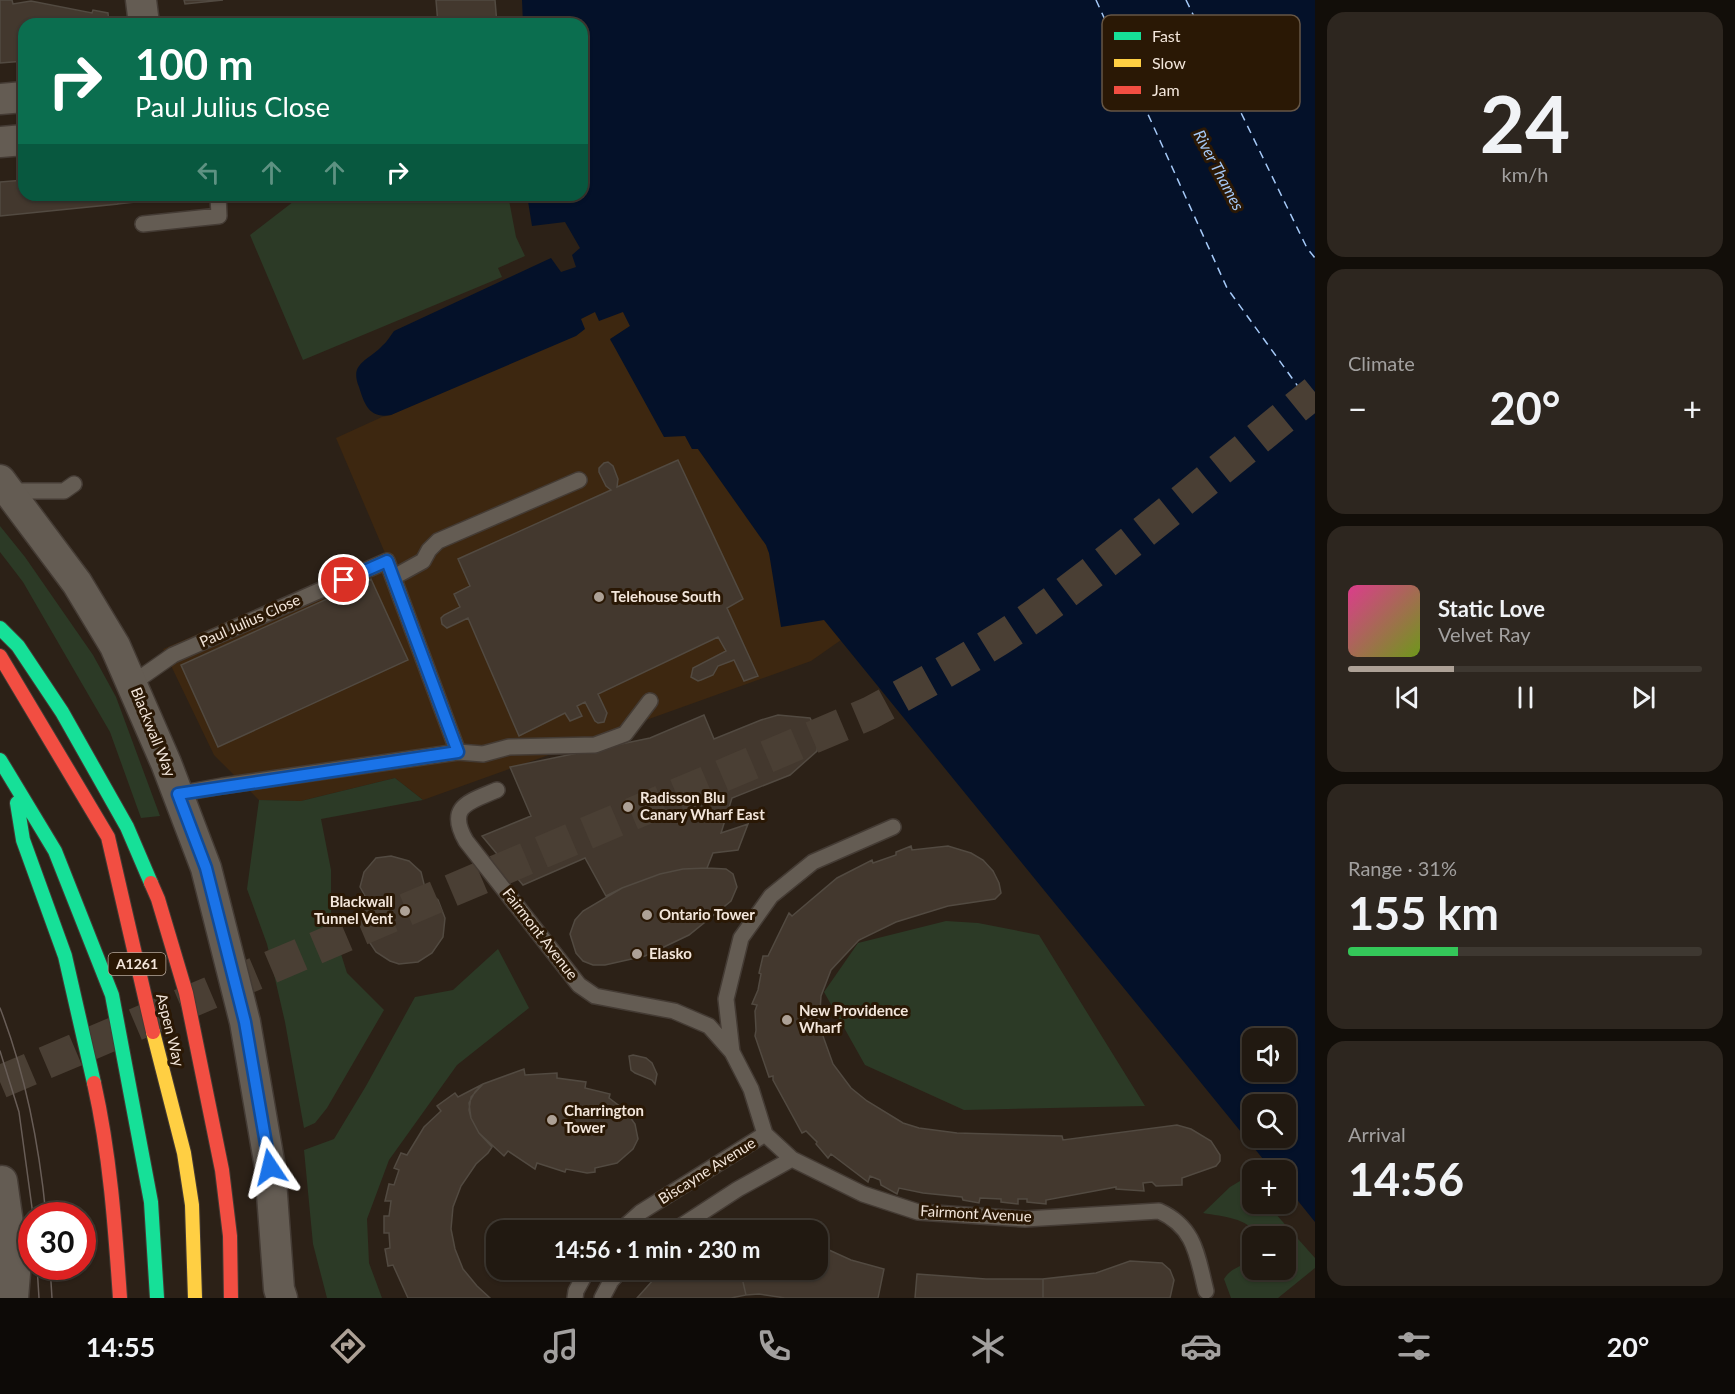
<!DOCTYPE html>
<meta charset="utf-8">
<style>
body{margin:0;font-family:Lato,sans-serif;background:#2d261f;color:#f1f3f6;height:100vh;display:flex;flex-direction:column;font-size:22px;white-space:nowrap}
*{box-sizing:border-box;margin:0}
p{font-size:20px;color:#a2a09f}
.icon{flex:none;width:33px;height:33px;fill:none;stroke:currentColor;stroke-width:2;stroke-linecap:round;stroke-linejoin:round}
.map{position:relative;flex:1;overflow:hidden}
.drawer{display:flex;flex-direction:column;gap:12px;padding:12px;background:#120e09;width:420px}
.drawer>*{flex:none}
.hud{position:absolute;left:18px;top:18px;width:570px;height:183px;border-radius:18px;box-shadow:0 2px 4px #0004,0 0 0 2px #3e3831;background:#0b6e4f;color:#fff;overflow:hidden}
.controls{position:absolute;left:1242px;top:1028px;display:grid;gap:12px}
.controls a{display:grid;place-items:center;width:54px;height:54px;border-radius:12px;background:#211911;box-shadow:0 2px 4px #0004,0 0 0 2px #3e3831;font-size:30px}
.speed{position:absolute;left:18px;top:1202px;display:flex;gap:12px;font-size:30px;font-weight:700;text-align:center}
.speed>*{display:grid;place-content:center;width:78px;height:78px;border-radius:50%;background:#211911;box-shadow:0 2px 4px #0004,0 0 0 2px #3e3831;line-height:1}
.speed .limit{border:9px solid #d22;background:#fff;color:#111}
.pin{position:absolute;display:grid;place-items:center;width:51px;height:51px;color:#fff;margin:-26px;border:3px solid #fff;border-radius:50%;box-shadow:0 2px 6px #0007}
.me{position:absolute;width:66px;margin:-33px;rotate:350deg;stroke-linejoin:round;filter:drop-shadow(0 0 4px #0008)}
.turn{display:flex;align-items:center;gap:21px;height:126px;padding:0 18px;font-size:27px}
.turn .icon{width:78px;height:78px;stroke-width:2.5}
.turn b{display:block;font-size:42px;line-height:51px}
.lanes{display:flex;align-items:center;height:57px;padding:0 18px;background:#0003;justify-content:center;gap:30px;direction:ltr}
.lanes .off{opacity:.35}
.big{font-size:45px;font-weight:700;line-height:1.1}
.drawer .widget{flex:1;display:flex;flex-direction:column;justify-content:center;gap:9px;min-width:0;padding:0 21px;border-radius:18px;background:#2d261f}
.drawer .dial{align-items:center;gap:0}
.dial b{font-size:78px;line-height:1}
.song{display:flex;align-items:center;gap:18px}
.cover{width:72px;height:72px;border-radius:9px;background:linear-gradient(135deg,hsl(330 70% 55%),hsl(80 70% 35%))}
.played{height:6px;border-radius:3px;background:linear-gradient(90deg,#ada196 30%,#3e3831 30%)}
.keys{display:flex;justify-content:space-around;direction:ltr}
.heat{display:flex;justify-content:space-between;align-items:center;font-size:33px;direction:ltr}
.charge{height:9px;border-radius:4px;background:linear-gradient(90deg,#34c759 31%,#3e3831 0)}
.trip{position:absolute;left:486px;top:1220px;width:342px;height:60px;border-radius:18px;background:#211911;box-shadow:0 2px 4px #0004,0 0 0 2px #3e3831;font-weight:700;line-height:60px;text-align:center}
.dock{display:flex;height:96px;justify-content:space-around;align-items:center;background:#0d0a07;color:#a2a09f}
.dock .icon{width:42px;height:42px}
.dock .selected{color:#ada196}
.dock b{font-size:27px;color:#f1f3f6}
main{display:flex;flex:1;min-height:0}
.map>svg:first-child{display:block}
.built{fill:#3d2710}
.green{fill:#2c3a26}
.water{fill:#041129;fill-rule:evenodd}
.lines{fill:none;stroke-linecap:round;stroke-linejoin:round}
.ferry{stroke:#a5c9f7;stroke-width:1.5;stroke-dasharray:8 6;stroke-linecap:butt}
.building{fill:#43382e;stroke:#524a41;stroke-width:1.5}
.highway-tunnel{stroke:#4a3f34;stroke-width:33;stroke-dasharray:33 16;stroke-linecap:butt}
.lane-casing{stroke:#443b34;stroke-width:18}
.street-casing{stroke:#443b34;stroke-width:33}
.fast-casing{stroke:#443b34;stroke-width:16}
.slow-casing{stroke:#443b34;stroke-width:16}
.jam-casing{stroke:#443b34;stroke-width:16}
.lane{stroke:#645c53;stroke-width:15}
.street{stroke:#645c53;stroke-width:30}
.fast{stroke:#16e098;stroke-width:14}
.slow{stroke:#ffcf43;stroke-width:14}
.jam{stroke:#f24e42;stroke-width:14}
.tram{stroke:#685d57;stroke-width:1.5}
.route-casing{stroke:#114b97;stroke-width:15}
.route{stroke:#1a73e8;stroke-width:10}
.poi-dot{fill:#ada196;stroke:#2a1805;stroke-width:2}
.labels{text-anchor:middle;stroke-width:6;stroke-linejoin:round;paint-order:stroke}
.shield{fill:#2a1805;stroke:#b7a89b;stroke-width:1.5}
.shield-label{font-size:14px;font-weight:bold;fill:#f3e6db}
.poi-label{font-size:15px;font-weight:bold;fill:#f3e6db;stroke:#2a1805;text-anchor:start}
.street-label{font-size:15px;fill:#f3e6db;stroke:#2a1805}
.water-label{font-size:16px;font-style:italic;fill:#a5c9f7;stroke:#2a1805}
.key{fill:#2a1805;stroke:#665645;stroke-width:1.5}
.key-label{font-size:16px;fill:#f3e6db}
</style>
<main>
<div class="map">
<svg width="1315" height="1298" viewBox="0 0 1315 1298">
<rect width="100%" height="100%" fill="#2c2117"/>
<!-- built -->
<path class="built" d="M595,311l28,1 7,14 -20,14 75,95 7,14h6l68,96 3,8 72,87 -30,21 -388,139 -28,-22 -94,23 -42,-1 -45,-45 -51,-106 222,-96 -49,-115 46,-21 9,-2z"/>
<!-- green -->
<path class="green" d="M302,195h206l8,42 9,19 -27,12 4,9 -199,83 -53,-125z
M0,526l25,31 68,98 23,42 44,119 -19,2 -31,-86 -87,-150 -23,-30z
M395,778l28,22 -102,19 10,51v52l16,51 37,37 -57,98 -12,15 -11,5 -19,-106 -18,-78 -20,-55 12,-89 42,1z
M946,921l32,2 61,12 106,171 -181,4 -99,-45 -41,-73 34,-49z
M498,949l31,59 -72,57 -68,95 -22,59 2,44 13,35h-55l-14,-54 -9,-94 30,-11 32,-53 49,-89 38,-7z
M1245,1178l7,9v16h14l49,55v10l-37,30h-47l-7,-19c7,-12 19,-12 28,-21v11h34v-33h-27c-13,-19 -35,-19 -56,-23l27,-26z"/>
<!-- water -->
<path class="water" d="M522,0h793v1222l-29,-36v-16h-14l-448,-550 -43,7 -12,-74 -3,-8 -68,-96h-6l-7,-13 -21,1 -54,-98 20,-13 -7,-14 -24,9 -4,-9 -14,7 4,10 -9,7 -185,79c-11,2 -19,0 -25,-10 -3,-5 -5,-12 -7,-18 -10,-24 9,-26 23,-41 5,-4 8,-10 12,-15l157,-73 10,14 15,-5 -4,-12 8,-7 -15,-26 -33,4 -5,-31h55v-171h-59zM1252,1038h34v33h-34zM1252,1104h34v33h-34z"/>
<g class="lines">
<!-- ferry -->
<path class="ferry" d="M1096,0l131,288 88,122
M1186,0l121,248 8,10"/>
</g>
<!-- building -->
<path class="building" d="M0,0h12l1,4 18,-3 61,12 1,-3 15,3 1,11h-85v37l-24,2z
M184,0h39l-38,4z
M436,0h59l2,24h-59z
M24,180v15h93l1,9 -118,12v-34z
M117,195h82l-81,9z
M678,460l65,139 -16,9 31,68 -14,5 -10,-21 -16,6 -5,9 -12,5 -3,1 -7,-4 2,-9 33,-17 -8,-14 -120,57 9,19 -3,9 -6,1 -3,-2 -10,-19 -8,4 5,10 -12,5 -5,-8 -46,23 -51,-118 -21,10 -5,-4 -1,-6 3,-3 16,-8 -6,-13 16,-8 -12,-27 153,-69 -5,-4 -7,-14v-4l5,-5 4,-1 5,4 5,13 -1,8z
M371,579l37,81 -190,87 -37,-82z
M704,715l10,24 47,-19 17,-5 32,3 9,18 -2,15 -27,24 -58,23 -11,35 27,-9 -10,26 -25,3 -6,15 -24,1 -23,5 -38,14 -16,8 -21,-38 -62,27 -41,-49 49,-20 -21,-49 140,-29z
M911,846l1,4 36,-4 23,7 12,7 10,11 6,12 2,10 -6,6 -47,7 -52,16 -37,18 -28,30 -10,26 -2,29 14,39 18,24 16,13 36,22 16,5 38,5 105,3 1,4 114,-15 14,4 20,12 9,14v6l-4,5 -34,12v7l-26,1 -4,-4 -9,1 1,8 -28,-2v-2l-70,13v4l-19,-2v-3h-9v5l-17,-2v-3l-21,-1 -1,5 -16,-3 -1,-3 -39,-4 -24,-5 -2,6 -16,-9 -1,-5 -10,-4 -2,6 -37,-28 -3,4 -12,-14 1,-2 -11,-11 -4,2 -29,-53v-4l-4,1 -14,-41 1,-6 -1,-19 2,-6 -5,-1 6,-14 3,-16 -2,-1 4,-17h5l21,-43 3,3 45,-38 35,-18 1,3 23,-8v-3z
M391,856l18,5 12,11 4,16 13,12 7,18 -2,19 -11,16 -14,9 -19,2 -9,-3 -14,-9 -10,-15 -2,-16 5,-18 -9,-16 4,-15 12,-14z
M707,868l19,1 7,5 4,13 -6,14 -42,34 -44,21 -40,9h-12l-10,-4 -7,-8 -6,-19 5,-14 8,-9 39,-23 38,-14 23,-5z
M633,1055l13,3 6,5 5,11 -2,10 -3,-4 -17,-7 -4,-3 -2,-14z
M524,1069l1,6 32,-2v5l29,4 -1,6 25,6 -1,4 16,12 10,14 3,15 -5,10 -16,14 -22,5v4l-8,1 -21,-4 -1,3 -28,-9 -2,6 -27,-18 -4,5 -25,-23 -8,-15 -2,-15 6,-11 8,-8z
M483,1084l-12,13 -2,13 2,8 8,15 13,14 -4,6 -12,11 -15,22 -8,21 -2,22 4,20 8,20 14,17 13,12h-82l-15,-33 -5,1 -3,-17 5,-1 -1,-15h-5v-17h5l2,-15h-6l4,-17 5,1 5,-15 -5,-2 7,-15 6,2 17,-28 17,-16 -4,-5 18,-13 3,4z
M818,1245l33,15 33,9 -6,29h-93l-26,-4 -13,1 -6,-26h78z
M1130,1261l32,2 8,7 4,10 -4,18h-127v-19l53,-6z
M663,1269h77l6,26 -15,3h-94z
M917,1274l69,5h57v19h-128z"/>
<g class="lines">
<!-- highway-tunnel -->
<path class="highway-tunnel" d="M0,1082l870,-369c57,-31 115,-62 168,-100 95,-69 185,-147 277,-221"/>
<defs>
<path id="lane" d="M143,224l76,-8 -1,-21
M9,491h55l10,-7
M394,577l29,-16 6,-11 9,-9 141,-61
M133,683l40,-28 214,-94 71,191
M497,790c-28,12 -51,16 -31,51l113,144 16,11 79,15 35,15 23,26 19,37 14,45 27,25 71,35 55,18 107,7 134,-8c36,16 38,44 47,80
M178,794l44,-8 236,-34 25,2 26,-7 86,-2 30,-11 25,-33
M732,1052l-6,-53 15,-61 30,-42 42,-34 80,-35
M621,1230l20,-18 124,-78
M675,1230l63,-41 54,-30
M575,1298l1,-7 12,-22
M602,1298l9,-17 11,-12"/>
<path id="street" d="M141,0l3,24
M0,99l24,-2
M0,142l24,-2
M0,480l77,103 38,63 51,117 40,105 39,154 25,145 9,122 3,9
M2,1181l13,92 -2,25"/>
<path id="fast" d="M0,628l18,18 44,66 65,115 24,56
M0,760l55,91 57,144 39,207 6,96
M17,803l6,37 42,116 29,127"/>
<path id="slow" d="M153,1032l31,121 8,52 3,93"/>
<path id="jam" d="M0,656l108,181 45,195
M151,883l7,16 28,94 36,177 8,66 1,62
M94,1083c16,71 21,143 26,215"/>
</defs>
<!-- lane casing -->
<use href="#lane" class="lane-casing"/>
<!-- street casing -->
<use href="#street" class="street-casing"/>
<!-- fast casing -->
<use href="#fast" class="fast-casing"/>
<!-- slow casing -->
<use href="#slow" class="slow-casing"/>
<!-- jam casing -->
<use href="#jam" class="jam-casing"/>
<!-- lane -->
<use href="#lane" class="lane"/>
<!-- street -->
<use href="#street" class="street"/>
<!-- fast -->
<use href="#fast" class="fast"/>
<!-- slow -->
<use href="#slow" class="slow"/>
<!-- jam -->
<use href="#jam" class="jam"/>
<!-- tram -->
<path class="tram" d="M0,1008c26,67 39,136 46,207
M0,1051l19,61 14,103
M37,1266l2,32
M50,1266l2,32"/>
</g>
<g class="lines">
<defs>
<path id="route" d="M270,1167l-25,-145 -39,-154 -28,-74 280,-42 -71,-191 -43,19"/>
</defs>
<!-- route casing -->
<use href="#route" class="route-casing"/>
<!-- route -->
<use href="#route" class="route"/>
</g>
<!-- markers -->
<g class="poi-dot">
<circle cx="599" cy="597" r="6"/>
<circle cx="628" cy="807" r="6"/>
<circle cx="405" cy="911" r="6"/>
<circle cx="647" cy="915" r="6"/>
<circle cx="637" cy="954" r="6"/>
<circle cx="787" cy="1020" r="6"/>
<circle cx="552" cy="1120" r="6"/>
</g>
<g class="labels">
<!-- shield labels -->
<rect class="shield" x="108.5" y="953" width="57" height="22" rx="4.5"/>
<g class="shield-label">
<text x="137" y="969">A1261</text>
</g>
<!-- poi labels -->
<g class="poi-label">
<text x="611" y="602">Telehouse South</text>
<text x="640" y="803">Radisson Blu<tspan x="640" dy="17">Canary Wharf East</tspan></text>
<text x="393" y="907" text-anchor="end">Blackwall<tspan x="393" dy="17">Tunnel Vent</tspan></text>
<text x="659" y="920">Ontario Tower</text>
<text x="649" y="959">Elasko</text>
<text x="799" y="1016">New Providence<tspan x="799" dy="17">Wharf</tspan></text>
<text x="564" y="1116">Charrington<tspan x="564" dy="17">Tower</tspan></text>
</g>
<!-- street labels -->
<g class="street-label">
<text transform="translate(250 621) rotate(-24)" y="5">Paul Julius Close</text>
<text transform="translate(153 732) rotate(68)" y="5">Blackwall Way</text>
<text transform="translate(540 934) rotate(52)" y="5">Fairmont Avenue</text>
<text transform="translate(170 1030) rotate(76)" y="5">Aspen Way</text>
<text transform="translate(707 1171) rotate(-32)" y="5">Biscayne Avenue</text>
<text transform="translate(976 1214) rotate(3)" y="5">Fairmont Avenue</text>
</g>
<!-- water labels -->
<g class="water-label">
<text transform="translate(1219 170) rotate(62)" y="6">River Thames</text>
</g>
</g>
<!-- legend -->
<rect x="1102" y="15" width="198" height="96" rx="9" class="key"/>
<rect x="1114" y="32" width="27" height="8" fill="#16e098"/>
<rect x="1114" y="59" width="27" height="8" fill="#ffcf43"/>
<rect x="1114" y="86" width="27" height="8" fill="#f24e42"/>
<g class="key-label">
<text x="1152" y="42">Fast</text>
<text x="1152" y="69">Slow</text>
<text x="1152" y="96">Jam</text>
</g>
</svg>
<div class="controls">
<a><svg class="icon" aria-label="sound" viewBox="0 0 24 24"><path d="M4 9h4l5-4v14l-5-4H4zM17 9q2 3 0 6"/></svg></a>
<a><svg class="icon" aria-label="search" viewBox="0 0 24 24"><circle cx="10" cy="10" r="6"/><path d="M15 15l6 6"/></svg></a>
<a>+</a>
<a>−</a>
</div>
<div class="speed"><div class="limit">30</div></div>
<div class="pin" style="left:344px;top:580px;background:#d93025"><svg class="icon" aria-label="arrive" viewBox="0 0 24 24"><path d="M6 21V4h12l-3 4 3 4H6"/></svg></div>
<svg class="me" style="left:270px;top:1167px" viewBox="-20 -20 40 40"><path d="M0-17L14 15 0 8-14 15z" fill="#1a73e8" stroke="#fff" stroke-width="4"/></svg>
<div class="trip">14:56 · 1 min · 230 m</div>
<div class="hud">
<div class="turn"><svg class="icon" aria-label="right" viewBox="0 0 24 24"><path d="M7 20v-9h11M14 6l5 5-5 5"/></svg><div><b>100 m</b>Paul Julius Close</div></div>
<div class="lanes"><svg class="icon off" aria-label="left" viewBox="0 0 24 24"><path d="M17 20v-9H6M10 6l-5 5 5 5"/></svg><svg class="icon off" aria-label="ahead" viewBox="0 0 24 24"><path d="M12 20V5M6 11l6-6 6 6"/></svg><svg class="icon off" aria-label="ahead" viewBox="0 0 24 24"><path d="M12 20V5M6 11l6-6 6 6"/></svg><svg class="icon" aria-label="right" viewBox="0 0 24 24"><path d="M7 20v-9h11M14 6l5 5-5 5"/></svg></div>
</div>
</div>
<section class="drawer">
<div class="widget dial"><b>24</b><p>km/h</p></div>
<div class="widget"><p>Climate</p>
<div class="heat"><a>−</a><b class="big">20°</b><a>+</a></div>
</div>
<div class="widget">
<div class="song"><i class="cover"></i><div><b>Static Love</b><p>Velvet Ray</p></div></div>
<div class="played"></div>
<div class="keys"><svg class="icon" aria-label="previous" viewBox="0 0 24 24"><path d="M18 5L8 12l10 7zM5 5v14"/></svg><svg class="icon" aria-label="pause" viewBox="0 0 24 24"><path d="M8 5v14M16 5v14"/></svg><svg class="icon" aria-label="next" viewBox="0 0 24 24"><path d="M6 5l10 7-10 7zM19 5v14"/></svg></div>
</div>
<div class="widget"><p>Range · 31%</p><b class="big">155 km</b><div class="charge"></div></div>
<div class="widget"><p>Arrival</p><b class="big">14:56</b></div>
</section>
</main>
<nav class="dock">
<b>14:55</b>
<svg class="icon selected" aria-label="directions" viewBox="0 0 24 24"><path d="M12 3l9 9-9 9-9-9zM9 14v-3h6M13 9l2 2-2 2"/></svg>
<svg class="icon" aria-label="music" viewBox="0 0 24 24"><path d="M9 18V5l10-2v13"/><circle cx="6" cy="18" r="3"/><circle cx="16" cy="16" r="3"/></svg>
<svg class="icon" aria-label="phone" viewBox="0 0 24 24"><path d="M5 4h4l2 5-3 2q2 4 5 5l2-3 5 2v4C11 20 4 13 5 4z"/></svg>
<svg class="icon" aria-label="climate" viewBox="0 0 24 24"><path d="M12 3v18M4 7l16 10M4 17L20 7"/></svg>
<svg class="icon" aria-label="car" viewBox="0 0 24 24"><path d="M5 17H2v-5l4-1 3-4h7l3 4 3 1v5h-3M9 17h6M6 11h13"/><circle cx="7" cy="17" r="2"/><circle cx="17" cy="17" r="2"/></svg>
<svg class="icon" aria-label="filters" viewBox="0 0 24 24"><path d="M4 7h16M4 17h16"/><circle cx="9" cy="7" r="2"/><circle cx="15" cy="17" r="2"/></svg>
<b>20°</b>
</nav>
